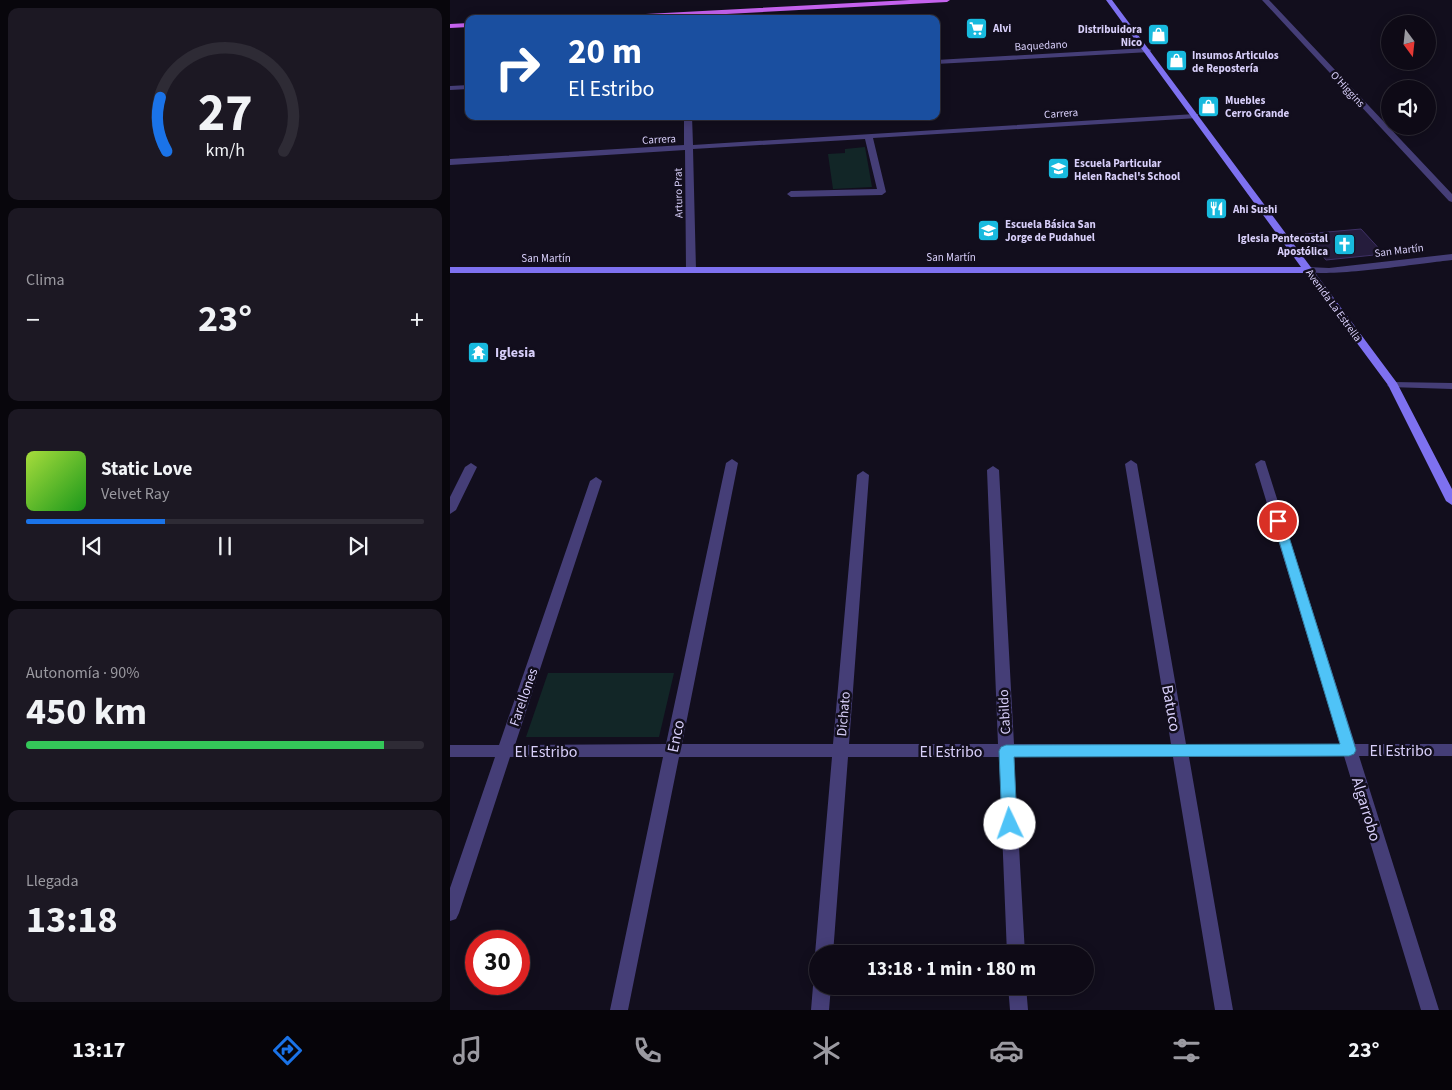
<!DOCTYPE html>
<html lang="es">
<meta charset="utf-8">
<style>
body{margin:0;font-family:"Source Sans 3",sans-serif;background:#1c1823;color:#f1f3f6;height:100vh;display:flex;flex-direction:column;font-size:19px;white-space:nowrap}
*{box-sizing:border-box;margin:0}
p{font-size:16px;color:#9b9aa1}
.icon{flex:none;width:28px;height:28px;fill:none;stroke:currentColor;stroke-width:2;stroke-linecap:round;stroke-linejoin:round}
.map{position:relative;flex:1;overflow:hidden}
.sheet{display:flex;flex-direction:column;gap:8px;padding:8px;background:#08060c;width:450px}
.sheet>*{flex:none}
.top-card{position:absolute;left:15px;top:15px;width:475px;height:105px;border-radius:10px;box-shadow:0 2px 12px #0003,0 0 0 1px #2e2b35;background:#1a4fa0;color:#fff;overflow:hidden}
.needle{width:32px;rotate:165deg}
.fabs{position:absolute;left:931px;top:15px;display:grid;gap:10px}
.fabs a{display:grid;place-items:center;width:55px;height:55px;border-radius:50%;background:#0e0a16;box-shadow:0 2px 12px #0003,0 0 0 1px #2e2b35;font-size:25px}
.speed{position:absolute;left:15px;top:930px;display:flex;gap:10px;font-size:25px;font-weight:700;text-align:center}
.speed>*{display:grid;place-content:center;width:65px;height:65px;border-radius:50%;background:#0e0a16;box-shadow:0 2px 12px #0003,0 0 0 1px #2e2b35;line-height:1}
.speed .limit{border:8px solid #d22;background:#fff;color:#111}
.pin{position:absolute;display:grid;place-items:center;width:42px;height:42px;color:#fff;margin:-21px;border:2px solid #fff;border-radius:50%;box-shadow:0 1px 5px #0007}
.me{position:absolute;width:55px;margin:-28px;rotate:357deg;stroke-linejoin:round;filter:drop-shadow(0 0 4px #0008)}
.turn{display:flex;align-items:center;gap:18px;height:105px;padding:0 20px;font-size:22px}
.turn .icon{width:65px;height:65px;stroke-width:2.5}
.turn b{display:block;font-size:35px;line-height:42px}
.big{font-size:38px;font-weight:700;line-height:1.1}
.sheet .widget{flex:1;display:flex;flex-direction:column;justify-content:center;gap:8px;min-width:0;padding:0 18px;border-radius:10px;background:#1c1823}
.sheet .dial{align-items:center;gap:0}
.dial svg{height:130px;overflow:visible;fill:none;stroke:#2e2b35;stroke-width:7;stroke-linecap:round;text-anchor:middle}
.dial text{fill:#f1f3f6;stroke:none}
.song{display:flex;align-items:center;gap:15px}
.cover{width:60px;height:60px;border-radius:8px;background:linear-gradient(135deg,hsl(80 70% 55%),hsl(120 70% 35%))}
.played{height:5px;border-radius:2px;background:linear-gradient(90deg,#1a73e8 35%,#2e2b35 35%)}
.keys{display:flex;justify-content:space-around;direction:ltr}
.heat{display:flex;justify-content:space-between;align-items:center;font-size:28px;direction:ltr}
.charge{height:8px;border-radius:4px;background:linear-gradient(90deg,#34c759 90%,#2e2b35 0)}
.trip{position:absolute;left:359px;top:945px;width:285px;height:50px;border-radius:25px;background:#0e0a16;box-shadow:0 2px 12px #0003,0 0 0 1px #2e2b35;font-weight:700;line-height:50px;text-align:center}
.tabs{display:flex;height:80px;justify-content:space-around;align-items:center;background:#060409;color:#9b9aa1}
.tabs .icon{width:35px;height:35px}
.tabs .on{color:#1a73e8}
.tabs b{font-size:22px;color:#f1f3f6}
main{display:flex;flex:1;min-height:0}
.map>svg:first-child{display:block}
.green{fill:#122627}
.building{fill:#251c3c;stroke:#3f3166}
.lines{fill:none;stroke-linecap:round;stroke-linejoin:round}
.street{fill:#453e77;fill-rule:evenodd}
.secondary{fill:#7e71f0;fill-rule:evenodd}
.primary{fill:#c562ee;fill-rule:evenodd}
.route{fill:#4fc3f7;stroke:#337fa1}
.labels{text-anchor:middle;stroke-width:5;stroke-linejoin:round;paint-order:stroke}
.far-poi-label{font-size:11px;font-weight:bold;fill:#d8cffa;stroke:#120e1d;text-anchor:start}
.far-street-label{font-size:11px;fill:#d8cffa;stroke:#120e1d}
.poi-label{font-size:14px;font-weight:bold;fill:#d8cffa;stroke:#120e1d;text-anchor:start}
.street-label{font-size:14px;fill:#d8cffa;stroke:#120e1d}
.near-street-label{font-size:16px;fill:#d8cffa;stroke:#120e1d}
</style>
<main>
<section class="sheet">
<div class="widget dial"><svg viewBox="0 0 100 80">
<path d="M14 69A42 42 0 1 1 86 69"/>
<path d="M14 69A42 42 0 0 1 10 36" stroke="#1a73e8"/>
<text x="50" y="56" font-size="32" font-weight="700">27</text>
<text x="50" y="72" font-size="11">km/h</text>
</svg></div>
<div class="widget"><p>Clima</p>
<div class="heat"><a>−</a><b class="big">23°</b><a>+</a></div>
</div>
<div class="widget">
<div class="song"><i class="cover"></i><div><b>Static Love</b><p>Velvet Ray</p></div></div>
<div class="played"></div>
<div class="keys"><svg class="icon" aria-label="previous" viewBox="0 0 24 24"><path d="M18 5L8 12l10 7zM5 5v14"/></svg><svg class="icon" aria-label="pause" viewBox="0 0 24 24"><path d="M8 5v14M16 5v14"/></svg><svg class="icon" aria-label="next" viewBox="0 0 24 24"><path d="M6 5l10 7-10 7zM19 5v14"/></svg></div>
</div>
<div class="widget"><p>Autonomía · 90%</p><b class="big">450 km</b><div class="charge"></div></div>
<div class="widget"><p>Llegada</p><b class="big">13:18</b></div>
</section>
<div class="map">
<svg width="1002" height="1010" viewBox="0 0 1002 1010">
<rect width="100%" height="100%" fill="#120e1d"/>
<!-- green -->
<path class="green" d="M415,147l7,40 -39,2 -5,-35 17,-1v-4z
M98,673h126l-15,64h-133z"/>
<!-- building -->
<path class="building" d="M911,229l23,25 -58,6 -21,-26z"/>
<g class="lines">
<!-- street -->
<path class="street" d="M812,0h7l183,194v8l-3,-1z
M697,48l4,2 -1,2 -214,12v-4z
M19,85v4l-19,1v-4z
M745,114h3v4l-325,20 13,54 -4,3 -91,2 -4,-3 4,-3 86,-2 -12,-50 -172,10 3,121 -5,3 -5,-3 -1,-120 -235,15v-6l234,-14v-29h8l1,29z
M1002,254v6c-22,2 -137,20 -149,10l5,-3 21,1z
M943,382l59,1v6l-63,-2 -2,-2 2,-2z
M282,459l6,4 -56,281h151l24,-269 6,-4 6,4 -20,269h149l-11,-274 6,-4 6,4 15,274h157l-46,-280 6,-4 6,4 49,280h154l-85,-280 6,-4 4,1 90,283h97v12h-93l80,254h-18l-77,-254 -155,1 44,253h-18l-42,-253h-159l11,197h-18l-8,-197h-151l-15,197h-15v6l-3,-6 17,-197h-153l-51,253h-18l53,-253h-153l-51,156 -3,6 -6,2v-33l45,-131h-45v-12h49l91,-264 6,-4 6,4 -87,264 151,-1 60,-281z
M21,463l6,4 -21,43 -6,4v-17l15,-30z
M368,979v7h13l-2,24h-18l2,-24z
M558,986h18l2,24h-18z"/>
<!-- secondary -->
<path class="secondary" d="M656,0h6l285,383 55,106v16l-6,-4 -58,-116 -83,-112h-855v-6h851z"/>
<!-- primary -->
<path class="primary" d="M460,0h40l-3,2 -315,17h-46l3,-2z
M19,23v4l-19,1v-4z"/>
</g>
<!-- route -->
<path class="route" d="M828,517l6,4 72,229 -2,4 -5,2 -335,1 3,67 -2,5 -5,2 -5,-2 -3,-5 -3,-73 2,-4 5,-2 334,-1 -67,-223z"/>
<!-- icons -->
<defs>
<symbol id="supermarket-square" viewBox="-11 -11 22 22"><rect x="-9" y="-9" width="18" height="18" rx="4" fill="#18bade" stroke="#120e1d"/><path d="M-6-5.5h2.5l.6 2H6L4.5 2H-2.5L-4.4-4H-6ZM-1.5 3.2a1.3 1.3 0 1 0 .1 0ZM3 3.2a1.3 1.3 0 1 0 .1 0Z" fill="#fff"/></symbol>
<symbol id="shop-square" viewBox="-11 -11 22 22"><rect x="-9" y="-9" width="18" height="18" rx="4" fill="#18bade" stroke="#120e1d"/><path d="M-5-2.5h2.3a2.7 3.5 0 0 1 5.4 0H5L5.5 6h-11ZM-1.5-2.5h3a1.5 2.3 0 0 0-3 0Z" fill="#fff"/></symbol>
<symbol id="school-square" viewBox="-11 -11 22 22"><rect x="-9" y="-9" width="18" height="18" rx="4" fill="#18bade" stroke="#120e1d"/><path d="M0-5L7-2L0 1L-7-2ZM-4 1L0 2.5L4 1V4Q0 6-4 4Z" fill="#fff"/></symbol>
<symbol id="restaurant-square" viewBox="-11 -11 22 22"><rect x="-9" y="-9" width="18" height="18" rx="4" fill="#18bade" stroke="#120e1d"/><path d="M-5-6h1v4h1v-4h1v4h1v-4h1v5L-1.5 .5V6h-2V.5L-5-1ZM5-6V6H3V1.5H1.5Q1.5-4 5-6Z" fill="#fff"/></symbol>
<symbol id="church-square" viewBox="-11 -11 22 22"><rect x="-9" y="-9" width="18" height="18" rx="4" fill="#18bade" stroke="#120e1d"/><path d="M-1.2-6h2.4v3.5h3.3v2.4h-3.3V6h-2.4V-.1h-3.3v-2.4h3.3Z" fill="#fff"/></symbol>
<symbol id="temple-square" viewBox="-11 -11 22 22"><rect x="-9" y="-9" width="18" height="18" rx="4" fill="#18bade" stroke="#120e1d"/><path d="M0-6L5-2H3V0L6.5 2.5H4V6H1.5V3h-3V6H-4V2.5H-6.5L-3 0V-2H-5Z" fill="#fff"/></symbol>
</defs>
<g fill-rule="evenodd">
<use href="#supermarket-square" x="514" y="16" width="25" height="25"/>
<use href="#shop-square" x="696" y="22" width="25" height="25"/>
<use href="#shop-square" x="714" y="48" width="25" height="25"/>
<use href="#shop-square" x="746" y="94" width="25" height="25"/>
<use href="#school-square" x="596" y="156" width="25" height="25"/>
<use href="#restaurant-square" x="754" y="196" width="25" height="25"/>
<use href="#school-square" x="526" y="218" width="25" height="25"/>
<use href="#church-square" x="882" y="232" width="25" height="25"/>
<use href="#temple-square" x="16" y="340" width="25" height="25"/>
</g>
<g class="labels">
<!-- far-poi labels -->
<g class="far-poi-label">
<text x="543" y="32">Alvi</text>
<text x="692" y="33" text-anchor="end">Distribuidora<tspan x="692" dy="13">Nico</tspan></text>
<text x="742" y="59">Insumos Articulos<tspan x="742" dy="13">de Repostería</tspan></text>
<text x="775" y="104">Muebles<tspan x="775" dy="13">Cerro Grande</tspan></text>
<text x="624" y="167">Escuela Particular<tspan x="624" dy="13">Helen Rachel's School</tspan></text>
<text x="783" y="213">Ahi Sushi</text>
<text x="555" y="228">Escuela Básica San<tspan x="555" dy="13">Jorge de Pudahuel</tspan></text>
<text x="878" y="242" text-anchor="end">Iglesia Pentecostal<tspan x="878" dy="13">Apostólica</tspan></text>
</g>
<!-- far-street labels -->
<g class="far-street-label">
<text transform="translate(591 45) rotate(-3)" y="4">Baquedano</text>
<text transform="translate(898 89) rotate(47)" y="4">O'Higgins</text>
<text transform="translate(611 113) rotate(-4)" y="4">Carrera</text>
<text transform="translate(209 139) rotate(-3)" y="4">Carrera</text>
<text transform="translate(228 193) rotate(-91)" y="4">Arturo Prat</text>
<text transform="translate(949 250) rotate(-7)" y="4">San Martín</text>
<text x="501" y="261">San Martín</text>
<text x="96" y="262">San Martín</text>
<text transform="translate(884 305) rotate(54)" y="4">Avenida La Estrella</text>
</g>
<!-- poi labels -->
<g class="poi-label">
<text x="45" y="357">Iglesia</text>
</g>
<!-- street labels -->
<g class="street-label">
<text transform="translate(73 697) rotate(-71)" y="5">Farellones</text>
<text transform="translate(554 712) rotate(-93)" y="5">Cabildo</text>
<text transform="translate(393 714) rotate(-85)" y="5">Dichato</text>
</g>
<!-- near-street labels -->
<g class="near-street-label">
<text transform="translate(722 708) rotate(80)" y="6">Batuco</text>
<text transform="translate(225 736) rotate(-78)" y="6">Enco</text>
<text x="951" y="756">El Estribo</text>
<text x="96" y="757">El Estribo</text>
<text x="501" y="757">El Estribo</text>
<text transform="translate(917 809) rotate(73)" y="6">Algarrobo</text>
</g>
</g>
</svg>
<div class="fabs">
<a><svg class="needle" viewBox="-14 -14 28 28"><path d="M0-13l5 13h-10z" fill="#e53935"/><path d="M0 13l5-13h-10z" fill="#9b9aa1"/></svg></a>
<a><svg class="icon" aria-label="sound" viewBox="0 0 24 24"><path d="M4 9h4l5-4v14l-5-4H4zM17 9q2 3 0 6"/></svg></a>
</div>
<div class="speed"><div class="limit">30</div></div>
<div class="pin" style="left:828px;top:521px;background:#d93025"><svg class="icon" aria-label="arrive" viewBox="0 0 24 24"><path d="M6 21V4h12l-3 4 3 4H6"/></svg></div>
<svg class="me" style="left:560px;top:824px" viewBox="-20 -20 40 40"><circle r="19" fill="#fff"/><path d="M0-13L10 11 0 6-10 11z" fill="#4fc3f7"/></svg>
<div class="trip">13:18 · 1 min · 180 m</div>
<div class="top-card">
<div class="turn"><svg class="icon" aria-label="right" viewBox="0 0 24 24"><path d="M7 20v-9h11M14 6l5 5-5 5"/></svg><div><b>20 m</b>El Estribo</div></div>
</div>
</div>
</main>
<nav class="tabs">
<b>13:17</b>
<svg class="icon on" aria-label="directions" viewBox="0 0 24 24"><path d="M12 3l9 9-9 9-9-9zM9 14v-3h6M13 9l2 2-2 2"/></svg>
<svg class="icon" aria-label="music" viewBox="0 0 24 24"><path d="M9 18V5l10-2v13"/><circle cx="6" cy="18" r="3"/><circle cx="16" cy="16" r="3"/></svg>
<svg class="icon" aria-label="phone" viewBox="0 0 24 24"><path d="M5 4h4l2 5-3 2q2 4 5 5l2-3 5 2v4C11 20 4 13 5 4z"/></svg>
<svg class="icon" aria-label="climate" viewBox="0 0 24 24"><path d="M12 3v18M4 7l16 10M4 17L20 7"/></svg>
<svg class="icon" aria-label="car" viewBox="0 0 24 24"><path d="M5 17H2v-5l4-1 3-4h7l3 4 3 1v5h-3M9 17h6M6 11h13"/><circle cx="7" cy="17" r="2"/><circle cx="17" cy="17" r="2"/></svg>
<svg class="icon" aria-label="filters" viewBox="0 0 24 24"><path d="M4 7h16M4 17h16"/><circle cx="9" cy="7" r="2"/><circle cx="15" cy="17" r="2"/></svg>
<b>23°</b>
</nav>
